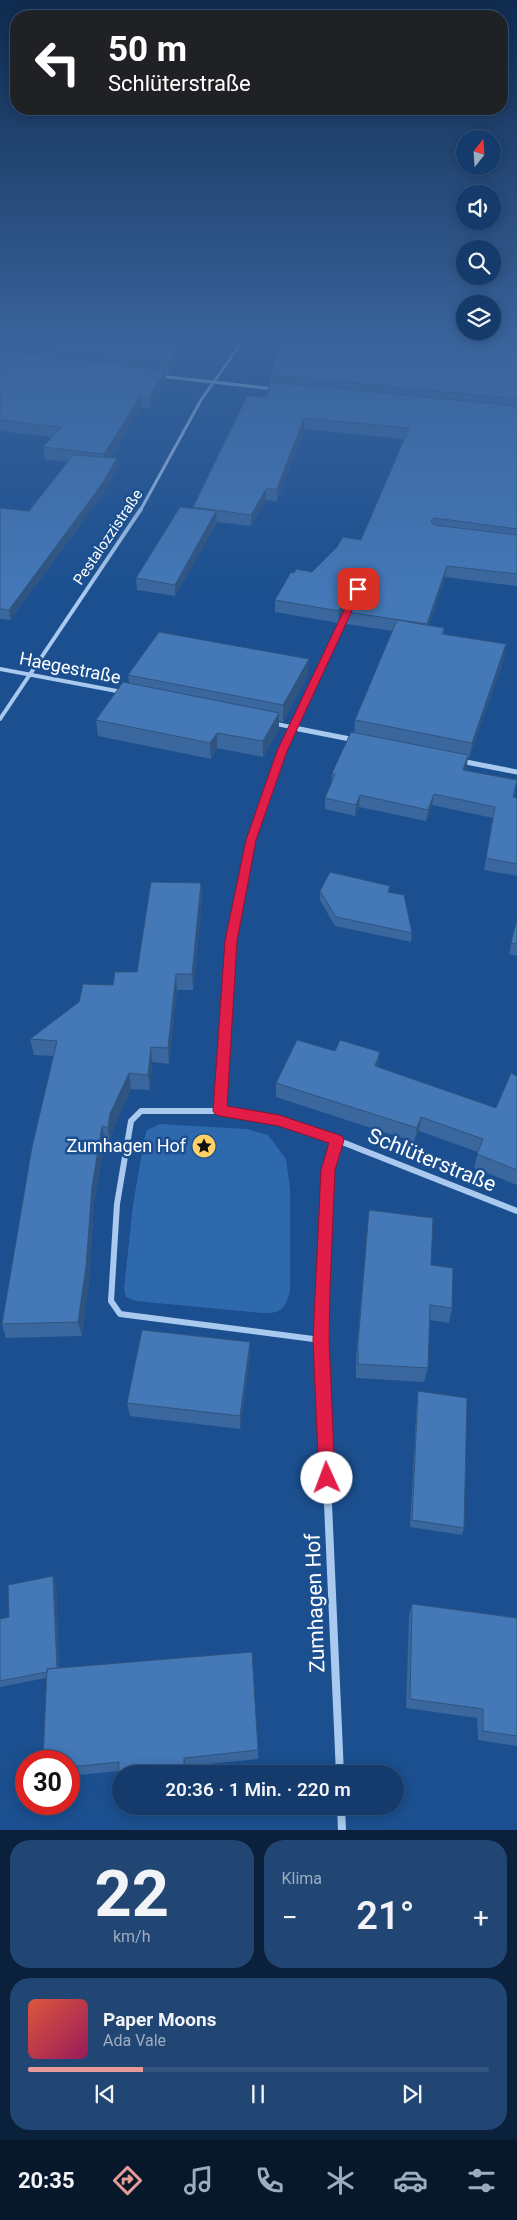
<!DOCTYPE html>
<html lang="de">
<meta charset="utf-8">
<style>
body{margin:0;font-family:Roboto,sans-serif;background:#214673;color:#f1f3f6;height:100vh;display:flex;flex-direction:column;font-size:19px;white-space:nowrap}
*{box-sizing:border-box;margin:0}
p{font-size:16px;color:#9dadc1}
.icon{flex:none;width:28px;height:28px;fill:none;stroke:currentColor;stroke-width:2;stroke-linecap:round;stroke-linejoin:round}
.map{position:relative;height:1830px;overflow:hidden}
.side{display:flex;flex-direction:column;gap:10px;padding:10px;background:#0b203b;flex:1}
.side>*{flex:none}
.banner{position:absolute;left:10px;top:10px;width:498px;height:105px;border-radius:20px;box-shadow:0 2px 12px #0003,0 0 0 1px #33557e;background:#202124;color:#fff;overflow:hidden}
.needle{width:32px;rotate:17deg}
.tools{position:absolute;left:456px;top:130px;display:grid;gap:10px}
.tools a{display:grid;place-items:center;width:45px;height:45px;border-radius:50%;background:#143b6b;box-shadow:0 2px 12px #0003,0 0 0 1px #33557e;font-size:25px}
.speed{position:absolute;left:15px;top:1750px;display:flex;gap:10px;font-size:25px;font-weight:700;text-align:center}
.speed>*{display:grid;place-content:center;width:65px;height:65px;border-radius:50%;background:#143b6b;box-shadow:0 2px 12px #0003,0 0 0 1px #33557e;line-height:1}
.speed .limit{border:8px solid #d22;background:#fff;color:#111}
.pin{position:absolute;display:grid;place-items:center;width:42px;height:42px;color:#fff;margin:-21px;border-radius:10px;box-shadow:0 2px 8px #0006}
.me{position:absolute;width:55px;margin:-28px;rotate:358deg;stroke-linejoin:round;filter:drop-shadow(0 0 4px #0008)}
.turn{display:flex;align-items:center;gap:18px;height:105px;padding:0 15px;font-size:22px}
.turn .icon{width:65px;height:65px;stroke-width:2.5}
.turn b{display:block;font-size:35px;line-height:42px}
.big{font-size:38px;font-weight:600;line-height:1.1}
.side .card{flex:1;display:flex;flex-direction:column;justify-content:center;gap:8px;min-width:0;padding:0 18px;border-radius:20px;background:#214673}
.side .dial{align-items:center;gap:0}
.dial b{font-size:65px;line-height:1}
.song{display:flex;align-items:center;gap:15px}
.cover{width:60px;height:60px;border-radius:8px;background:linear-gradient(135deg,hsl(10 70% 55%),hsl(330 70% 35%))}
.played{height:5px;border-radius:2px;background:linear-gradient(90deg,#e69b98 25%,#33557e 25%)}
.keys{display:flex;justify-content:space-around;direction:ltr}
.heat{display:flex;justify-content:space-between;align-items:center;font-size:28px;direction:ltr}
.side .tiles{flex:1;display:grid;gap:10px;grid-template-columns:1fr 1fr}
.card:last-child{grid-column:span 2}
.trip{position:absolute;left:112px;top:1765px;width:292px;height:50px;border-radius:25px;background:#143b6b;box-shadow:0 2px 12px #0003,0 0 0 1px #33557e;font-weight:600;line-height:50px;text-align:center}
.menu{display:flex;height:80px;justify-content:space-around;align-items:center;background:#08182b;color:#9dadc1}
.menu .icon{width:35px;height:35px}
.menu .active{color:#e69b98}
.menu b{font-size:22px;color:#f1f3f6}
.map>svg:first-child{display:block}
.green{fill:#2e69ad}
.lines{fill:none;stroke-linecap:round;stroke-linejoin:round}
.minor-far4{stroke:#a9c9ee;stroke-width:3}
.minor-far3{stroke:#a9c9ee;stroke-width:4}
.minor-far2{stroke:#a9c9ee;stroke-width:5}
.minor-far1{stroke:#a9c9ee;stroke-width:6}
.minor{stroke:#a9c9ee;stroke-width:8}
.wall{fill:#3a679d}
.shaded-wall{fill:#305480}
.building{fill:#4478b7;stroke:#305480}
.route{fill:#e11d48;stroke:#92132f}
.labels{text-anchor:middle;stroke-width:5;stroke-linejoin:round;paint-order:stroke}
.far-street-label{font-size:15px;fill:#fff;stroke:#1b4f8f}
.street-label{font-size:18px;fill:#fff;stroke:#1b4f8f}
.poi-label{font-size:18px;fill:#fff;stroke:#1b4f8f;text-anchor:end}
.near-street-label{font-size:21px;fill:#fff;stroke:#1b4f8f}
</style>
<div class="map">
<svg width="517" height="1830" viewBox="0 0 517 1830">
<rect width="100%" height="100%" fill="#1b4f8f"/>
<!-- green -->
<path class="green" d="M160,1124l87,5 21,6 18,24 4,30v102c-6,20 -9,22 -29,22l-125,-12 -10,-4 -2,-8 9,-84 11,-65 3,-10z"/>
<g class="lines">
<!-- minor-far4 -->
<path class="minor-far4" d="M159,376l116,13
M140,511l61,-111 43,-61"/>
<!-- minor-far3 -->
<path class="minor-far3" d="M0,669l122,23
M0,719l141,-210
M272,723l33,7
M292,730l57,-121"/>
<!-- minor-far2 -->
<path class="minor-far2" d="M299,729l56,11
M461,761l56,11
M226,1011l5,-70 20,-101 31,-89 11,-22"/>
<!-- minor-far1 -->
<path class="minor-far1" d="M220,1111l7,-102
M321,1340l-201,-26 -9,-13 6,-97 14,-83 10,-10h79l59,9 58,20 180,71
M322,1370l-1,-30 7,-170 9,-30"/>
<!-- minor -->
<path class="minor" d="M322,1369l18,405
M341,1806l1,24"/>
</g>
<!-- wall -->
<path class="wall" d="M0,339h191l-21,35h-4v7l-16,27h-9l-31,50h7l1,10 -15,26 -93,126 -10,-1v-111l29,3 39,-49 -23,-3 -2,-12 9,-10 -52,-6z
M517,339v247l-72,-9 -16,48 15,3v6l60,25 -35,99h-1l-3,12 50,21 -1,6 3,1v78l-33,-6 9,-52 -61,-13 -6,16 -67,-14 -4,9 -30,-7v-11l6,-15 1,-10 22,-40 1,-13 38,-89 -47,-7 1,-12 12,-26 -1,-1 -3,2 -17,36 -63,-11v-12l19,-27 18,-1 49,-32 43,-101 -100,-10 -27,72 -11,-1 -15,26 -34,-4 -42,74 -38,-6 -1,-12 57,-69v-2l74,-110 4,-15v-7z
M128,675h180l-25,47 -4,-1v8l-16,28 -46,-9 -6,11 -113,-23 -2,-16 33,-37z
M201,883l1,16 -9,91h-16l-8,74 -17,-2 -2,28 -19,-1 -18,40 -3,14 -5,-1 -11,60 -5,79 -7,55 -76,2 -4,-14 51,-268 -19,-1 -4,-16 83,-54 24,-13z
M320,891l69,1 23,41 -1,9 -76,-16 -15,-26z
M517,919v37l-8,-2z
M335,1051l44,15 -1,1 118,41 21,-32v109l-43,-17 4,-16 -59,-21 -5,11 -138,-45v-14z
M369,1210l62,55 21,43 -3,15 -20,-3 -1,48 -4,14 -68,-4v-21z
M250,1342v15l-10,72 -110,-13 -3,-13z
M418,1391l46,137 -2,7 -52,-8 7,-128z
M56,1583l3,85 199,82v9l-72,7v8h-65v20l-3,-8v-15l-49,5v-15l-23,-83 -46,9v-68l9,-2z
M412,1604l105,14v128l-39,-6 -1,-22 -71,-10 3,-93z"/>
<!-- shaded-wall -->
<path class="shaded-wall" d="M184,339h7l-21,35 -1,-11z
M166,370v11l-16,27 -1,-11z
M140,397l1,11 -36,57 -1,-11z
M304,418v11l-27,72v-12z
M117,458l1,10 -15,26 -93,126 -1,-10z
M266,489v11l-15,26v-11z
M216,511l1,12 -42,73v-11z
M447,566l-2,11 -20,59 2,-12z
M359,574l-1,11 -3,2 -17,36 1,-12 16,-35z
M506,644l-2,15 -35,99 3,-15z
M309,659l-1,16 -25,47v-17z
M279,713v16l-16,28v-16z
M217,733v15l-6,11 -1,-16z
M468,755l-1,12 -5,14 1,-11z
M434,794l-2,11 -6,16 2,-11z
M360,795l-1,12 -4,9 1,-11z
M201,883l1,16 -9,91 -1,-16z
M176,974l1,16 -8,74 -1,-16z
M151,1047l1,15 -2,28 -2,-15z
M380,1052l-1,14 -6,14 2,-14z
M129,1073l2,16 -18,40 -3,14 -2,-15 2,-14z
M421,1117l-2,14 -5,11 3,-14z
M102,1126l3,16 -11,60 -5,79 -7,55 -4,-14 14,-135z
M250,1342v15l-10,72v-13z
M53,1576l3,7 3,92 -2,-5z
M184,1758l2,8v8h-2z"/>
<!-- building -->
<path class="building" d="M0,339h184l-15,24 -169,-19z
M279,339h238v60l-246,-24z
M0,351l166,19 -17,27h-9l-36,57 -61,-7 18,-20 -61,-7z
M270,382l247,24v123l-82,-11 -4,3 3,4 83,10v39l-70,-8 -20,58 -80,-12 15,-34 -3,-4 -4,2 -16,35 -64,-11 16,-28 3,1 2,-4 16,3 25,-25 6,-10 18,3 48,-112 -105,-10 -27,71h-11l-15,26 -58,-8 54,-111 20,1z
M73,455l44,3 -15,26 -93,126 -9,-1v-101l29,3z
M180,507l36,4 -41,74 -39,-7z
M397,620l47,8 -2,6 64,10 -34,99 -117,-23z
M159,632l150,27 -26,46 -155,-30z
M123,682l156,31 -16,28 -46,-8 -7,10 -114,-23z
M351,732l117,23 -5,15 54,10 -4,17 4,1v66l-31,-6 9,-51 -61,-13 -6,16 -68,-15 -4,10 -31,-7 10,-24 -3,-1z
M330,872l60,14 -2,6 16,3 8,38 -76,-16 -16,-26z
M151,882l50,1 -9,91h-16l-8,74 -17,-1 -3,28 -19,-2 -19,41 -2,14 -6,-2 -10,61 -6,80 -8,55 -76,2 30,-177 25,-106 -27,-2 49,-37 4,-18 30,1 2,-13h22z
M517,919v25l-6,-1z
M297,1040l38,11 5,-11 40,12 -5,14 121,42 15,-35 6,3v94l-40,-16 6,-15 -62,-22 -4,11 -141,-45z
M369,1210l64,8 -2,47 22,3 -1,40 -22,-3 -2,63 -70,-4v-21z
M142,1330l108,12 -10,74 -113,-13z
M418,1391l49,7 -3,130 -52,-8z
M53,1576l4,92 -10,1v3l-47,9v-62l9,-2 -1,-32z
M412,1604l105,14v118l-34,-5v-22l-73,-10z
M252,1652l6,98 -74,8v16h-63v12h-3l1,-24 -50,5v-6h-26l4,-92z"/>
<!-- sky -->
<linearGradient id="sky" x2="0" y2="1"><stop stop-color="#0f2b4f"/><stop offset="0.57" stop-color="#39639b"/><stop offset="1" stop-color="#39639b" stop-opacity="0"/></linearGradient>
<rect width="517" height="595" fill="url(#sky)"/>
<!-- route -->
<path class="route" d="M355,587l7,2 -75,162 -31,89 -19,101 -10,165 52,9 63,21 2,4 -9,30 -5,116 -1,54 6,138 -2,6 -6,3 -6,-3 -2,-6 -6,-138 8,-170 8,-27 -50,-17 -59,-10 -5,-2 -2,-3 12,-170 21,-101 31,-89z"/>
<!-- icons -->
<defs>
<symbol id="sight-disc" viewBox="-11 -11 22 22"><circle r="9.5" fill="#ffd166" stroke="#1b4f8f"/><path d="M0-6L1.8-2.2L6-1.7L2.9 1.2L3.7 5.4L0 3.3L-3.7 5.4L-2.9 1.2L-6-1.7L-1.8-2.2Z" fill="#111"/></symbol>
</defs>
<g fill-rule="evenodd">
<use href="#sight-disc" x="190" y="1132" width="28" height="28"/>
</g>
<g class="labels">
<!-- far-street labels -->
<g class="far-street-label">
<text transform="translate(108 537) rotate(-56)" y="5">Pestalozzistraße</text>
</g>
<!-- street labels -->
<g class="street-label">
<text transform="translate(70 668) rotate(11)" y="6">Haegestraße</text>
</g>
<!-- poi labels -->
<g class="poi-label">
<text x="186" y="1152">Zumhagen Hof</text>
</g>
<!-- near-street labels -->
<g class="near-street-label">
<text transform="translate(432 1160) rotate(22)" y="7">Schlüterstraße</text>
<text transform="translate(315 1603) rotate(-92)" y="7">Zumhagen Hof</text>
</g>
</g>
</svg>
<div class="tools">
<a><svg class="needle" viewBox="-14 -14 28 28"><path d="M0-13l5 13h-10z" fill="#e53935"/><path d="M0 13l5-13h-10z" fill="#9dadc1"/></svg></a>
<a><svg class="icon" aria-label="sound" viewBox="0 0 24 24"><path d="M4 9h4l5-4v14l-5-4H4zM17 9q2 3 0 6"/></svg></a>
<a><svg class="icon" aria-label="search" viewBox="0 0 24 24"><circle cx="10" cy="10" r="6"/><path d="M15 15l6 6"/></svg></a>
<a><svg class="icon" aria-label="layers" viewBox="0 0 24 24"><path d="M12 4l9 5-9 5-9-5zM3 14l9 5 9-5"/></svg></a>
</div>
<div class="speed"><div class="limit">30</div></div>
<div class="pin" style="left:358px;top:589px;background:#d93025"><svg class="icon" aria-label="arrive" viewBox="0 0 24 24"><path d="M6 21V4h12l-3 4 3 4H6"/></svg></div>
<svg class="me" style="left:327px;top:1478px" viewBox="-20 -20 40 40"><circle r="19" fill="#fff"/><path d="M0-13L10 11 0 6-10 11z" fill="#e11d48"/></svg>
<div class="trip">20:36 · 1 Min. · 220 m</div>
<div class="banner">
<div class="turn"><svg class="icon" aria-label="left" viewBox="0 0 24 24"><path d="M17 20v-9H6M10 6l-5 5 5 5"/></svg><div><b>50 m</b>Schlüterstraße</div></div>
</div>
</div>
<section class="side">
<div class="tiles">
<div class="card dial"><b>22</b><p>km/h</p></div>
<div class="card"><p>Klima</p>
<div class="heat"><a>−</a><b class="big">21°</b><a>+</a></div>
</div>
<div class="card">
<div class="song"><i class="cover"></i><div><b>Paper Moons</b><p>Ada Vale</p></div></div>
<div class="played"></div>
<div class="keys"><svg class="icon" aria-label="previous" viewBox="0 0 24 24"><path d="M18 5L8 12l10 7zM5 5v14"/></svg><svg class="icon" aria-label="pause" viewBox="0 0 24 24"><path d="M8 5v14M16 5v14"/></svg><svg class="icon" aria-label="next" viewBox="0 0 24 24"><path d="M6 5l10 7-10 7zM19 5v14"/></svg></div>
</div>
</div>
</section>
<nav class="menu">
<b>20:35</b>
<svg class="icon active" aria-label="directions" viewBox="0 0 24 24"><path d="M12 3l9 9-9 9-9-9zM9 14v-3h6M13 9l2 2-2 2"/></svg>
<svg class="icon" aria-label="music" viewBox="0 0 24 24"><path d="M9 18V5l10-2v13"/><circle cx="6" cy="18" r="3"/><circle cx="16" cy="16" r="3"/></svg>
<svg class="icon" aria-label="phone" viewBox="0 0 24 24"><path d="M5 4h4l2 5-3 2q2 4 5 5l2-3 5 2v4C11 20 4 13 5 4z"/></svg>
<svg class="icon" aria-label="climate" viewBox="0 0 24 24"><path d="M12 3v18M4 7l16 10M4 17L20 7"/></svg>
<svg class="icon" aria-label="car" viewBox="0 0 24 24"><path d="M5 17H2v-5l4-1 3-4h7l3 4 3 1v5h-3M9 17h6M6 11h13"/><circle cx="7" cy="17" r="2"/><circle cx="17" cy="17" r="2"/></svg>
<svg class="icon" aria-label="filters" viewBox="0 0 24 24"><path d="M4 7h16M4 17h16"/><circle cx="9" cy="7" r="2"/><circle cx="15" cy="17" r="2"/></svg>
</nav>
